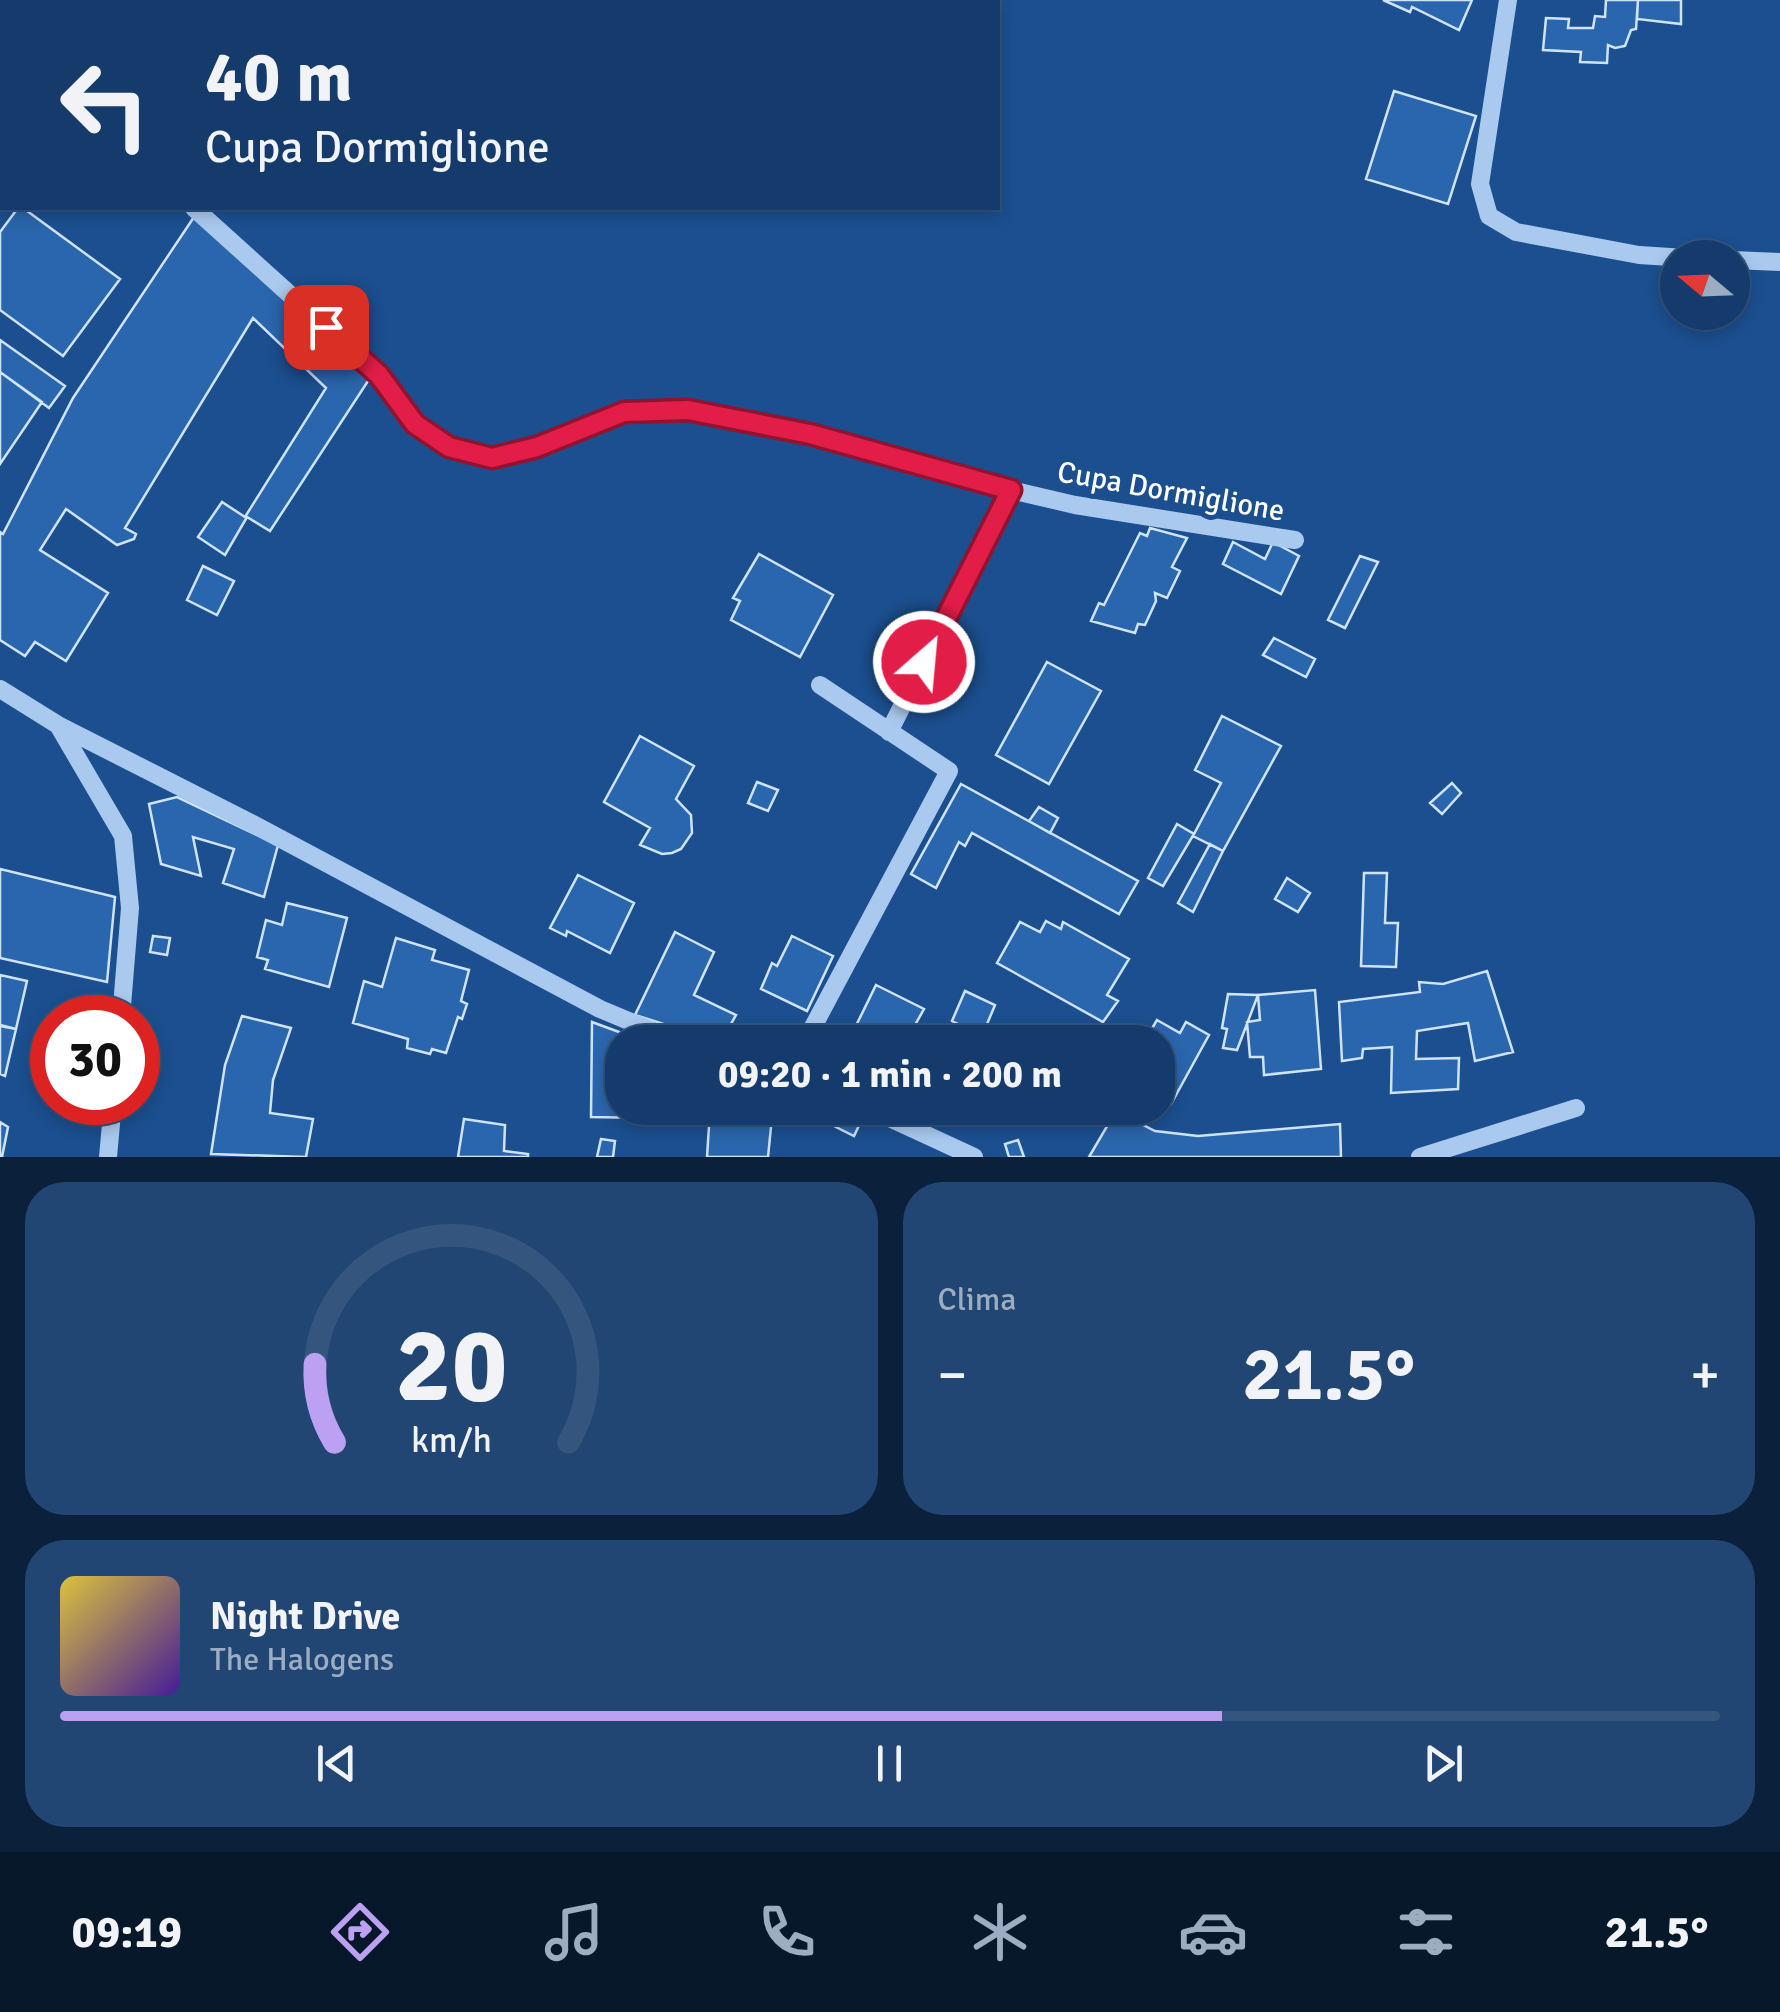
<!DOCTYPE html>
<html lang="it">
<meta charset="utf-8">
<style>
body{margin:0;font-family:Signika,sans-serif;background:#214673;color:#f1f3f6;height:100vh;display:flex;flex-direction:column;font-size:38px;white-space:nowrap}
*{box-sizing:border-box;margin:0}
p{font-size:32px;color:#9dadc1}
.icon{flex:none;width:55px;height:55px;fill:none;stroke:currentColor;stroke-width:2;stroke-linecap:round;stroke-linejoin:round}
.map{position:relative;height:1157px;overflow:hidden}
.details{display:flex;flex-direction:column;gap:25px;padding:25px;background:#0b203b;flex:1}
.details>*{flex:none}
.guide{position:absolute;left:0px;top:0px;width:1000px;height:210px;box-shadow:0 5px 15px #0003,0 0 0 2px #33557e;background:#143b6b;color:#f1f3f6;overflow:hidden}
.needle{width:65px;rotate:289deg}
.controls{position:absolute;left:1660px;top:240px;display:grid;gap:20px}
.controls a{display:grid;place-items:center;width:90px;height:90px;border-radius:50%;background:#143b6b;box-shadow:0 5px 15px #0003,0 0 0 2px #33557e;font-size:50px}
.speed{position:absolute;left:30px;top:995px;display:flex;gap:20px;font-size:50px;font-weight:700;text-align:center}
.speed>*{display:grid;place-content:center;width:130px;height:130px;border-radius:50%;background:#143b6b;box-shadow:0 5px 15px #0003,0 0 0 2px #33557e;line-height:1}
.speed .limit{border:15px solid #d22;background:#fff;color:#111}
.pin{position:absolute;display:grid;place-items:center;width:85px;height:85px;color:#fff;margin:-42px;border-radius:20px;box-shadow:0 5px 15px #0006}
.me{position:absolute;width:110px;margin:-55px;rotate:27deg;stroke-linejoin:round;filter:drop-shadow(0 0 8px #0008)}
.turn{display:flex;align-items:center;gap:35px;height:210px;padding:0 40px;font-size:45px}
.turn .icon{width:130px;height:130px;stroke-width:2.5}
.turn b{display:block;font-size:70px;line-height:85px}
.big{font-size:75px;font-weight:700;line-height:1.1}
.details .card{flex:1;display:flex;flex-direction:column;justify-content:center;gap:15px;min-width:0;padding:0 35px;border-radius:40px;background:#214673}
.details .dial{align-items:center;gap:0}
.dial svg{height:260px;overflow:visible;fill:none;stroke:#33557e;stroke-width:7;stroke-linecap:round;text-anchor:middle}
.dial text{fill:#f1f3f6;stroke:none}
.song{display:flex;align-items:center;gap:30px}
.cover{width:120px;height:120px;border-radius:15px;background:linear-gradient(135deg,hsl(50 70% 55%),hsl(260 70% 35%))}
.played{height:10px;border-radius:5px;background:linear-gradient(90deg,#bca0f2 70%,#33557e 70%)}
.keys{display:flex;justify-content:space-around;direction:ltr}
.heat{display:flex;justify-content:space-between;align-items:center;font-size:55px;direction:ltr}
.details .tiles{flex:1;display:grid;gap:25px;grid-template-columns:1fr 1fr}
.card:last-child{grid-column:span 2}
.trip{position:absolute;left:605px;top:1025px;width:570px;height:100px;border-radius:40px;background:#143b6b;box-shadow:0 5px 15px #0003,0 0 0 2px #33557e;font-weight:700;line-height:100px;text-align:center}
.dock{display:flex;height:160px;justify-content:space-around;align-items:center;background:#08182b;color:#9dadc1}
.dock .icon{width:70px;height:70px}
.dock .on{color:#bca0f2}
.dock b{font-size:45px;color:#f1f3f6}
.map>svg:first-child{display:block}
.building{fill:#2a66ad;stroke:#cfe3fa;stroke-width:2.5}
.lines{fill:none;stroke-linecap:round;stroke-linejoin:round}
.minor{stroke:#a9c9ee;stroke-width:18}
.route-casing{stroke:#92132f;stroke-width:25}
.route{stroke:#e11d48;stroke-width:18}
.labels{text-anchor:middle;stroke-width:10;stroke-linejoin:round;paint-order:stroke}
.street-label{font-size:30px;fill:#fff;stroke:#1b4f8f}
</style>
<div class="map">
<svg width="1780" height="1157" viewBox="0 0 1780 1157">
<rect width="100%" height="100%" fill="#1b4f8f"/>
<!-- building -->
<path class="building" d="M1383,0h89l-13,30 -47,-23 -2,5z
M1606,0h32l-2,29 -5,1 -6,16 -10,2 -7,-3 -1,18 -27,-1 1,-10 -38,-2 3,-32 23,1 -1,9h25l2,-12 10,1z
M1638,0h43v24l-44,-5z
M1394,91l82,25 -28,88 -82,-25z
M18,208h5l97,71 -57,77 -63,-46v-78z
M194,217l176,161 -100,153 -23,-14 -22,38 -27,-18 24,-35 23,15 81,-129 -73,-70 -128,210 11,6 -2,5 -17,6 -51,-36 -26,41 68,43 -42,68 -31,-19 -10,14 -25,-16v-108l3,2 70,-136z
M0,340l65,46 -16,22 -49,-36z
M0,372l42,30 -42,62z
M1150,528l37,10 -15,29 8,4 -13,27 -12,-5 1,8 -11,24 -7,-1 -3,9 -44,-12 8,-18 5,2 36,-72 7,3z
M1233,542l32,17 8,-17 26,14 -18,38 -58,-30z
M759,554l74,41 -33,62 -69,-37 9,-19 -7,-3z
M1360,556l18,6 -33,66 -17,-8z
M203,566l31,15 -17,34 -30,-15z
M1274,638l41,21 -9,18 -43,-22z
M1047,662l54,29 -52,93 -53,-29z
M1222,716l59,30 -58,105 -30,-15 28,-53 -26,-13z
M640,736l54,30 -18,33 15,16 1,18 -11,16 -9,4 -10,1 -22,-9 10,-17 -46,-26z
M757,782l21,8 -10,21 -20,-8z
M1452,783l9,10 -19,21 -12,-11z
M961,784l177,97 -19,33 -147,-81 -7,13 -6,-4 -23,46 -25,-14z
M177,797l101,48 -14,52 -41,-14 11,-34 -41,-12 8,39 -40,-12 -12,-60z
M1039,807l19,11 -8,15 -21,-12z
M1177,824l17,10 -31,52 -15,-8z
M1210,844l13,7 -30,61 -15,-9z
M0,869l115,28 -8,85 -107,-24z
M1364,873h23l-2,50h13l-2,44 -35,-1z
M578,875l56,28 -24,50 -43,-22 -1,5 -16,-8z
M1287,878l23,15 -12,19 -23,-13z
M287,903l60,15 -18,69 -64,-18 3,-9 -11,-3 9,-37 16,5z
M1046,921l15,8 2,-7 66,37 -22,36 11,6 -15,21 -106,-59 23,-41 20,10z
M675,932l39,20 -20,43 42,20 -15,27 -86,-27z
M153,936l17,2 -3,17 -17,-3z
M792,936l41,20 -26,55 -46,-22 11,-26 5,3z
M396,938l39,12 -3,10 37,10 -8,31 6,3 -5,15 -4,-2 -12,36 -14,-4 -2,5 -23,-6 1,-9 -55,-16 11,-42 18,6z
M1487,971l26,81 -38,9 -7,-38 -51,8 -1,28 43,-1 -1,31 -67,4 1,-46 -29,2 -1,9 -20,3 -3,-59 81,-10 -1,-10 24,2z
M0,975l27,6 -11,48 -16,-4z
M876,985l48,24 -14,25 17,8h-79z
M1315,990l6,79 -57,6 -1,-18h-13l-3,-35 13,-2 -2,-25z
M965,991l30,14 -13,31 -30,-15z
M1228,994l30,1 -21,55 -14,-2 4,-19 -5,-1z
M242,1016l49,12 -18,52 -3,33 43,6 -7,38 -95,-3 14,-89z
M1157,1020l23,13 6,-11 23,13 -38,69 -13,-7v-55h-14z
M592,1022l54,20h-24v66h24v10l-55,-1z
M0,1026l16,3 -11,47 -5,-2z
M750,1108h37l-1,10 -14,-1 -4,40h-61l3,-46 40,3z
M838,1108l24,11 -8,17 -24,-12z
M1116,1111l39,20 43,5 142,-12 1,33h-252z
M464,1119l41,6 -1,26 24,3v3h-70z
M0,1122l8,5 -6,30h-2z
M601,1139l14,2 -2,16h-16z
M1018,1140l6,17h-15l-4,-13z"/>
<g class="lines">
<!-- minor -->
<path class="minor" d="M12,0l3,2
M1508,0l-28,184 9,32 27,16 123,23 47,3
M194,208l185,167 36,49 34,23 43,11 45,-11 87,-35 64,-1 122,23 201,56 64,15 220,35
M1732,260l48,2
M0,689l58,36 65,111 7,72 -9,110
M58,725l195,99 347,185 79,33
M889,732l122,-242
M805,1042l144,-271 -129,-86
M868,1108l106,49
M108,1157l5,-55
M1420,1157l156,-49"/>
</g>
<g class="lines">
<defs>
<path id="route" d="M326,327l53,48 36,49 34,23 43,11 45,-11 87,-35 64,-2 122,24 201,56 -87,172"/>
</defs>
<!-- route casing -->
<use href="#route" class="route-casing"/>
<!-- route -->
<use href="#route" class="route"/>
</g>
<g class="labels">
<!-- street labels -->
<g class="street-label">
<text transform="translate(1171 491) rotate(10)" y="10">Cupa Dormiglione</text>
</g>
</g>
</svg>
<div class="controls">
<a><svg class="needle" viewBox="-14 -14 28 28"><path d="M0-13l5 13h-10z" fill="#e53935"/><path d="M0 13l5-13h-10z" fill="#9dadc1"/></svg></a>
</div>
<div class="speed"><div class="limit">30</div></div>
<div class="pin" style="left:326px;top:327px;background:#d93025"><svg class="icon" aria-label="arrive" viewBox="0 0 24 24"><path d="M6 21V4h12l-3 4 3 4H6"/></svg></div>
<svg class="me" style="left:924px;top:662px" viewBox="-20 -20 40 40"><circle r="17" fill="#e11d48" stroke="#fff" stroke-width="3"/><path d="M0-11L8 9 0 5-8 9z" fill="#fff"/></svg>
<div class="trip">09:20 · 1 min · 200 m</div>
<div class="guide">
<div class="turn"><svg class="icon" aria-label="left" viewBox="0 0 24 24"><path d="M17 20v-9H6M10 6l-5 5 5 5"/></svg><div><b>40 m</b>Cupa Dormiglione</div></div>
</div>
</div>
<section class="details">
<div class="tiles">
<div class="card dial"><svg viewBox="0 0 100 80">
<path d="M14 69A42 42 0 1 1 86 69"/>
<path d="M14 69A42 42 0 0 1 8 45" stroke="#bca0f2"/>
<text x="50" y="56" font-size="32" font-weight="700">20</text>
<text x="50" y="72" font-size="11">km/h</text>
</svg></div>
<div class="card"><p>Clima</p>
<div class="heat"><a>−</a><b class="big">21.5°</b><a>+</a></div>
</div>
<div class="card">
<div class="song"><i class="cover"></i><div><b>Night Drive</b><p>The Halogens</p></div></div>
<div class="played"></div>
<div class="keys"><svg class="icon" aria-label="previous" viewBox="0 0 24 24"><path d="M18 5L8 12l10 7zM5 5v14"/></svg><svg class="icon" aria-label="pause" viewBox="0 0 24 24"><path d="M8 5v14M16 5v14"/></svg><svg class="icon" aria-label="next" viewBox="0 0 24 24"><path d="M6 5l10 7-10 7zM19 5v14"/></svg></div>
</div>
</div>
</section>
<nav class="dock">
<b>09:19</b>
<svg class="icon on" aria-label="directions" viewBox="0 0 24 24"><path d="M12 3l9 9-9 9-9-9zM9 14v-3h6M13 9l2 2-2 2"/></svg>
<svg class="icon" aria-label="music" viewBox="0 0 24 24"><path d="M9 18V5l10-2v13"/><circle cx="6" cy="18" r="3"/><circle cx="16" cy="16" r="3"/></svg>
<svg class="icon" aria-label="phone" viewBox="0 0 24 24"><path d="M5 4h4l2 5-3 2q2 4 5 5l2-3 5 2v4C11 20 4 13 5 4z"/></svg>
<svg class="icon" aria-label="climate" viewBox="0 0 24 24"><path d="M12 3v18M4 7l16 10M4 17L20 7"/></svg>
<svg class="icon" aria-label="car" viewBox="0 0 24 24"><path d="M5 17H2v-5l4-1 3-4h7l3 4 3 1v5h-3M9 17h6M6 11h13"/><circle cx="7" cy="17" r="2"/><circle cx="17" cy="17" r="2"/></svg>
<svg class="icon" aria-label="filters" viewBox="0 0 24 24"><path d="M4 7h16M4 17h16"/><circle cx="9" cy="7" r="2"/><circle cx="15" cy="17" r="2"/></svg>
<b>21.5°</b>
</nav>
